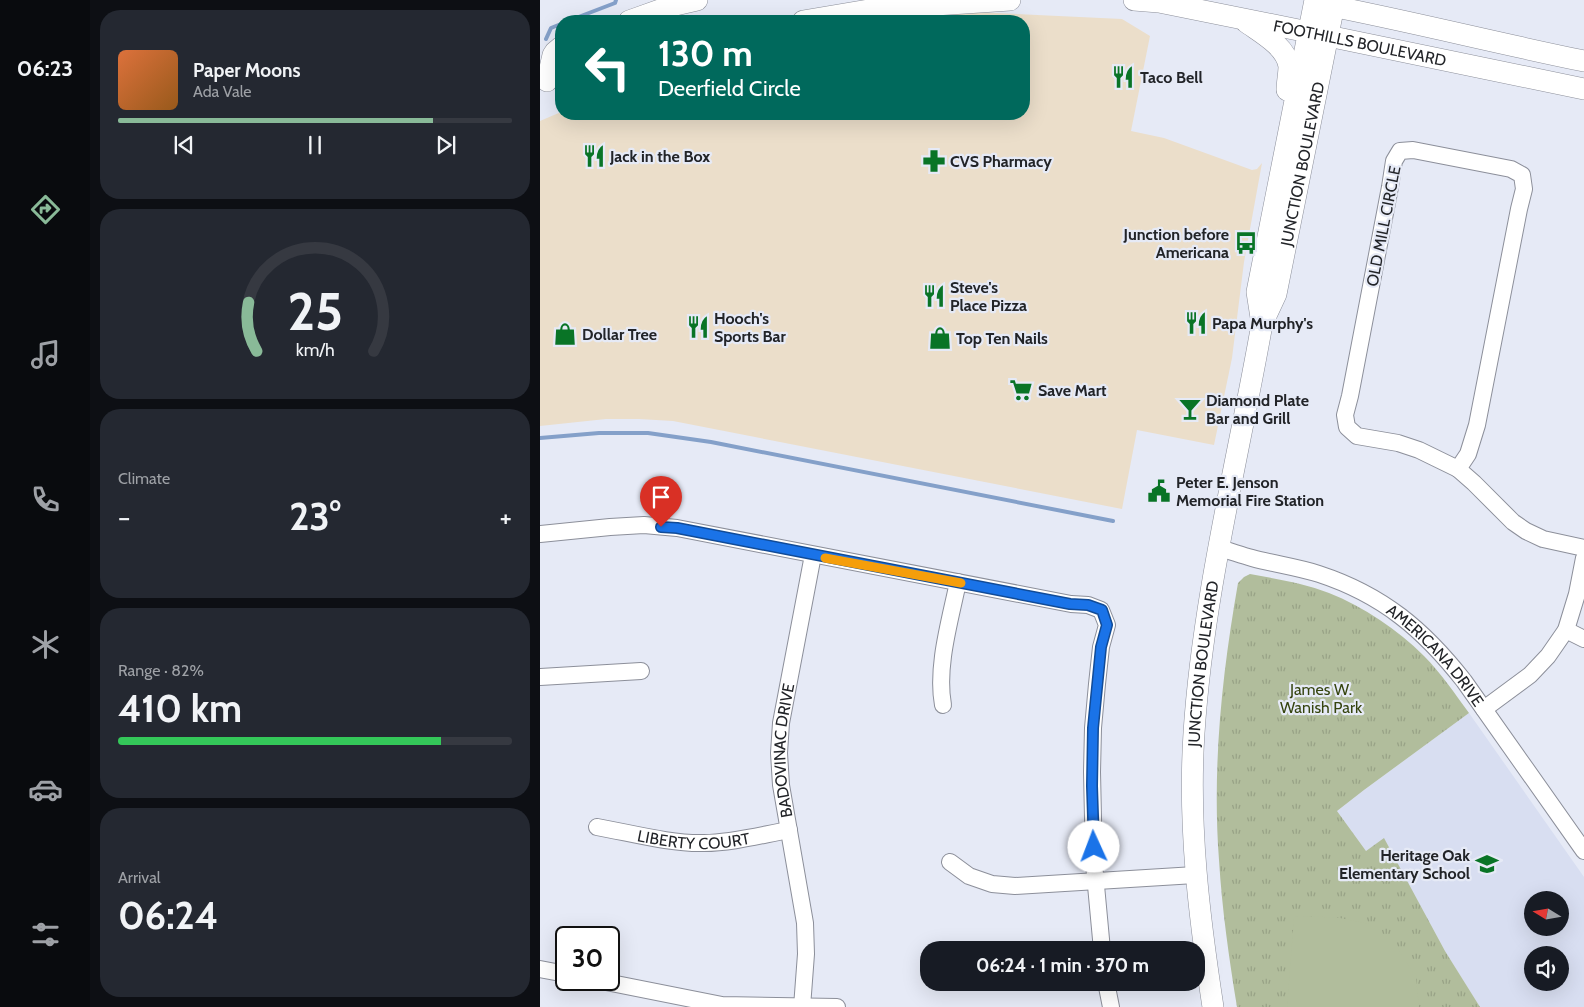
<!DOCTYPE html>
<meta charset="utf-8">
<style>
body{margin:0;font-family:Cabin,sans-serif;background:#242831;color:#f1f3f6;height:100vh;display:flex;flex-direction:column;font-size:19px;white-space:nowrap}
*{box-sizing:border-box;margin:0}
p{font-size:16px;color:#9ea1a6}
.icon{flex:none;width:28px;height:28px;fill:none;stroke:currentColor;stroke-width:2;stroke-linecap:round;stroke-linejoin:round}
.map{position:relative;flex:1;overflow:hidden}
.panel{display:flex;flex-direction:column;gap:10px;padding:10px;background:#0d0f14;width:450px}
.panel>*{flex:none}
.hud{position:absolute;left:15px;top:15px;width:475px;height:105px;border-radius:20px;box-shadow:0 5px 20px #0002;background:#00695c;color:#fff;overflow:hidden}
.needle{width:32px;rotate:281deg}
.tools{position:absolute;left:984px;top:891px;display:grid;gap:10px}
.tools a{display:grid;place-items:center;width:45px;height:45px;border-radius:50%;background:#171b24;box-shadow:0 5px 20px #0002;font-size:25px}
.speed{position:absolute;left:15px;top:926px;display:flex;gap:10px;font-size:25px;font-weight:700;text-align:center}
.speed>*{display:grid;place-content:center;width:65px;height:65px;border-radius:50%;background:#171b24;box-shadow:0 5px 20px #0002;line-height:1}
.speed .limit{border:2px solid #111;border-radius:8px;background:#fff;color:#111}
.pin{position:absolute;display:grid;place-items:center;width:42px;height:42px;color:#fff;margin:-51px -21px;border-radius:50% 50% 50% 0;rotate:-45deg;box-shadow:0 0 5px #0007}
.pin .icon{rotate:45deg}
.me{position:absolute;width:55px;margin:-28px;rotate:358deg;stroke-linejoin:round;filter:drop-shadow(0 0 4px #0008)}
.turn{display:flex;align-items:center;gap:18px;height:105px;padding:0 20px;font-size:22px}
.turn .icon{width:65px;height:65px;stroke-width:2.5}
.turn b{display:block;font-size:35px;line-height:42px}
.big{font-size:38px;font-weight:700;line-height:1.1}
.panel .card{flex:1;display:flex;flex-direction:column;justify-content:center;gap:8px;min-width:0;padding:0 18px;border-radius:20px;background:#242831}
.panel .dial{align-items:center;gap:0}
.dial svg{height:130px;overflow:visible;fill:none;stroke:#363941;stroke-width:7;stroke-linecap:round;text-anchor:middle}
.dial text{fill:#f1f3f6;stroke:none}
.song{display:flex;align-items:center;gap:15px}
.cover{width:60px;height:60px;border-radius:8px;background:linear-gradient(135deg,hsl(20 70% 55%),hsl(30 70% 35%))}
.played{height:5px;border-radius:2px;background:linear-gradient(90deg,#89ba98 80%,#363941 80%)}
.keys{display:flex;justify-content:space-around;direction:ltr}
.heat{display:flex;justify-content:space-between;align-items:center;font-size:28px;direction:ltr}
.charge{height:8px;border-radius:4px;background:linear-gradient(90deg,#34c759 82%,#363941 0)}
.trip{position:absolute;left:380px;top:941px;width:285px;height:50px;border-radius:20px;background:#171b24;box-shadow:0 5px 20px #0002;font-weight:700;line-height:50px;text-align:center}
main{display:flex;flex:1;min-height:0}
.menu{display:flex;flex-direction:column;width:90px;justify-content:space-around;align-items:center;background:#090b0e;color:#9ea1a6}
.menu .icon{width:35px;height:35px}
.menu .active{color:#89ba98}
.menu b{font-size:22px;color:#f1f3f6}
.map>svg:first-child{display:block}
.commercial{fill:#ebdeca}
.built{fill:#d8def1;fill-rule:evenodd}
.grass{fill:url(#grass-tufts)}
.pitch{fill:#b1bd9c}
.lines{fill:none;stroke-linecap:round;stroke-linejoin:round}
.stream{stroke:#84a0c9;stroke-width:4}
.minor-casing{stroke:#8c8f9a;stroke-width:18}
.major-casing{stroke:#8c8f9a;stroke-width:22}
.minor{stroke:#fff;stroke-width:16}
.major{stroke:#fff;stroke-width:21}
.route-casing{stroke:#114b97;stroke-width:12}
.route{stroke:#1a73e8;stroke-width:9}
.slow{stroke:#f59e0b;stroke-width:9}
.labels{text-anchor:middle;stroke-width:4.5;stroke-linejoin:round;paint-order:stroke}
.street-label{font-size:16px;fill:#222428;stroke:#e6eaf6}
.poi-label{font-size:16px;font-weight:bold;fill:#222428;stroke:#e6eaf6;text-anchor:start}
.park-label{font-size:16px;fill:#35440e;stroke:#e6eaf6}
</style>
<main>
<nav class="menu">
<b>06:23</b>
<svg class="icon active" aria-label="directions" viewBox="0 0 24 24"><path d="M12 3l9 9-9 9-9-9zM9 14v-3h6M13 9l2 2-2 2"/></svg>
<svg class="icon" aria-label="music" viewBox="0 0 24 24"><path d="M9 18V5l10-2v13"/><circle cx="6" cy="18" r="3"/><circle cx="16" cy="16" r="3"/></svg>
<svg class="icon" aria-label="phone" viewBox="0 0 24 24"><path d="M5 4h4l2 5-3 2q2 4 5 5l2-3 5 2v4C11 20 4 13 5 4z"/></svg>
<svg class="icon" aria-label="climate" viewBox="0 0 24 24"><path d="M12 3v18M4 7l16 10M4 17L20 7"/></svg>
<svg class="icon" aria-label="car" viewBox="0 0 24 24"><path d="M5 17H2v-5l4-1 3-4h7l3 4 3 1v5h-3M9 17h6M6 11h13"/><circle cx="7" cy="17" r="2"/><circle cx="17" cy="17" r="2"/></svg>
<svg class="icon" aria-label="filters" viewBox="0 0 24 24"><path d="M4 7h16M4 17h16"/><circle cx="9" cy="7" r="2"/><circle cx="15" cy="17" r="2"/></svg>
</nav>
<section class="panel">
<div class="card">
<div class="song"><i class="cover"></i><div><b>Paper Moons</b><p>Ada Vale</p></div></div>
<div class="played"></div>
<div class="keys"><svg class="icon" aria-label="previous" viewBox="0 0 24 24"><path d="M18 5L8 12l10 7zM5 5v14"/></svg><svg class="icon" aria-label="pause" viewBox="0 0 24 24"><path d="M8 5v14M16 5v14"/></svg><svg class="icon" aria-label="next" viewBox="0 0 24 24"><path d="M6 5l10 7-10 7zM19 5v14"/></svg></div>
</div>
<div class="card dial"><svg viewBox="0 0 100 80">
<path d="M14 69A42 42 0 1 1 86 69"/>
<path d="M14 69A42 42 0 0 1 9 39" stroke="#89ba98"/>
<text x="50" y="56" font-size="32" font-weight="700">25</text>
<text x="50" y="72" font-size="11">km/h</text>
</svg></div>
<div class="card"><p>Climate</p>
<div class="heat"><a>−</a><b class="big">23°</b><a>+</a></div>
</div>
<div class="card"><p>Range · 82%</p><b class="big">410 km</b><div class="charge"></div></div>
<div class="card"><p>Arrival</p><b class="big">06:24</b></div>
</section>
<div class="map">
<svg width="1044" height="1007" viewBox="0 0 1044 1007">
<defs>
<pattern id="grass-tufts" width="24" height="20" patternUnits="userSpaceOnUse" patternTransform="scale(1.25)"><rect width="24" height="20" fill="#b1bd9c"/><path d="M3 7l-1-3M5 7V3M7 7l1-3M15 17l-1-3M17 17v-4M19 17l1-3" fill="none" stroke="#98a286"/></pattern>
</defs>
<rect width="100%" height="100%" fill="#e6eaf6"/>
<!-- commercial -->
<path class="commercial" d="M413,11l169,8 28,17 -19,95 33,7 88,32 5,-1 5,-6 -18,99 -12,96 -18,87 -77,-15 -15,79 -449,-88 -34,-2h-33l-66,7v-305l21,-9v2h463v-93h-157l30,-6z"/>
<!-- built -->
<path class="built" d="M929,713l115,164v130h-104l-35,-56 -61,-112 -18,12 -29,-40 27,-21zM992,900h28v28h-28zM992,955h28v27h-28z"/>
<!-- grass -->
<path class="grass" d="M710,574c27,5 54,9 79,19 35,14 68,36 95,63 17,17 31,38 45,57l-105,77 -27,21 29,40 18,-13 61,113 35,56h-243c-8,-49 -15,-98 -18,-147 -7,-93 3,-186 19,-277l6,-6z"/>
<!-- pitch -->
<path class="pitch" d="M767,916l33,2 30,6 28,25 18,28 3,30h-132l7,-90z"/>
<g class="lines">
<!-- stream -->
<path class="stream" d="M28,21l47,-18 1,-3
M6,39l5,-11 10,-4
M0,438l59,-5h49l63,9 402,79"/>
<defs>
<g id="minor">
<path d="M873,150l98,19 11,6 2,14 -5,20 -42,216 -9,29 -10,15 -39,-19 -21,-7 -41,-7 -10,-9 -2,-12 5,-19 40,-209 4,-26 6,-10z"/>
<path d="M918,469l16,14 39,39 13,9 17,8 41,9"/>
<path d="M0,534l70,-7 34,-2 33,3 394,76 17,1 13,5 6,15 -6,22 -4,37 -4,44 -1,44 2,92 8,86"/>
<path id="s1" d="M679,548c11,3 22,7 33,10 22,6 45,9 67,16 64,21 105,56 145,107l120,170"/>
<path d="M1026,630l18,9"/>
<path d="M0,677l101,-6"/>
<path d="M403,705c-7,-38 7,-84 15,-123"/>
<path d="M944,709l46,-34 18,-19 18,-26 11,-36 7,-36"/>
<path id="s2" d="M57,827c34,6 74,17 107,16 28,0 57,-8 85,-13"/>
<path d="M410,862l19,14 23,8 23,2 180,-11"/>
<path d="M0,969l26,5"/>
<path d="M56,980l126,25 115,2"/>
<path d="M566,982l5,25"/>
<path id="s3" d="M262,1007l4,-53 -1,-31 -24,-138 -2,-32 2,-30 32,-168"/>
</g>
<g id="major">
<path id="s4" d="M594,0l25,2 169,34 256,53"/>
<path d="M781,4c88,17 175,39 263,57"/>
<path d="M89,21l42,-15 26,-6"/>
<path d="M263,21l72,-12 135,-9"/>
<path d="M706,22c15,11 40,24 43,44 0,8 -2,17 -2,24"/>
<path d="M7,81l6,-26 2,-3 6,-5"/>
<path d="M722,324l-5,-32 58,-292"/>
<path id="s5" d="M673,1007c-14,-91 -25,-182 -19,-274 9,-138 44,-273 68,-409l14,-30 59,-294"/>
</g>
</defs>
<!-- minor casing -->
<use href="#minor" class="minor-casing"/>
<!-- major casing -->
<use href="#major" class="major-casing"/>
<!-- minor -->
<use href="#minor" class="minor"/>
<!-- major -->
<use href="#major" class="major"/>
</g>
<g class="lines">
<defs>
<path id="route" d="M121,527l16,1 393,76 18,1 14,5 5,15 -6,22 -8,81 -1,58 2,61"/>
</defs>
<!-- route casing -->
<use href="#route" class="route-casing"/>
<!-- route -->
<use href="#route" class="route"/>
<!-- slow -->
<path class="slow" d="M285,558l136,25"/>
</g>
<!-- icons -->
<defs>
<symbol id="restaurant-bare" viewBox="-9 -9 18 18"><path d="M-5-6h1v4h1v-4h1v4h1v-4h1v5L-1.5 .5V6h-2V.5L-5-1ZM5-6V6H3V1.5H1.5Q1.5-4 5-6Z" fill="#097426" stroke="#e6eaf6" stroke-width="2.5" paint-order="stroke"/></symbol>
<symbol id="pharmacy-bare" viewBox="-9 -9 18 18"><path d="M-2-6h4v4h4v4h-4v4h-4v-4h-4v-4h4Z" fill="#097426" stroke="#e6eaf6" stroke-width="2.5" paint-order="stroke"/></symbol>
<symbol id="bus-bare" viewBox="-9 -9 18 18"><path d="M-5-6H5V4H4V6H2V4H-2V6H-4V4H-5ZM-3.5-4V0h7V-4ZM-3.5 1.2v1.5H-2V1.2ZM2 1.2v1.5H3.5V1.2Z" fill="#097426" stroke="#e6eaf6" stroke-width="2.5" paint-order="stroke"/></symbol>
<symbol id="shop-bare" viewBox="-9 -9 18 18"><path d="M-5-2.5h2.3a2.7 3.5 0 0 1 5.4 0H5L5.5 6h-11ZM-1.5-2.5h3a1.5 2.3 0 0 0-3 0Z" fill="#097426" stroke="#e6eaf6" stroke-width="2.5" paint-order="stroke"/></symbol>
<symbol id="supermarket-bare" viewBox="-9 -9 18 18"><path d="M-6-5.5h2.5l.6 2H6L4.5 2H-2.5L-4.4-4H-6ZM-1.5 3.2a1.3 1.3 0 1 0 .1 0ZM3 3.2a1.3 1.3 0 1 0 .1 0Z" fill="#097426" stroke="#e6eaf6" stroke-width="2.5" paint-order="stroke"/></symbol>
<symbol id="bar-bare" viewBox="-9 -9 18 18"><path d="M-6-5H6L.8 .8V4.5H3.5V6h-7V4.5H-.8V.8Z" fill="#097426" stroke="#e6eaf6" stroke-width="2.5" paint-order="stroke"/></symbol>
<symbol id="civic-bare" viewBox="-9 -9 18 18"><path d="M-.6-6.5H3V-4.5H.6V-3L4-1V1h2V6H-6V1h2V-1L-.6-3ZM-1.2 2.5V6h2.4V2.5Z" fill="#097426" stroke="#e6eaf6" stroke-width="2.5" paint-order="stroke"/></symbol>
<symbol id="school-bare" viewBox="-9 -9 18 18"><path d="M0-5L7-2L0 1L-7-2ZM-4 1L0 2.5L4 1V4Q0 6-4 4Z" fill="#097426" stroke="#e6eaf6" stroke-width="2.5" paint-order="stroke"/></symbol>
</defs>
<g fill-rule="evenodd">
<use href="#restaurant-bare" x="567" y="61" width="32" height="32"/>
<use href="#restaurant-bare" x="38" y="140" width="32" height="32"/>
<use href="#pharmacy-bare" x="378" y="145" width="32" height="32"/>
<use href="#bus-bare" x="690" y="227" width="32" height="32"/>
<use href="#restaurant-bare" x="378" y="280" width="32" height="32"/>
<use href="#restaurant-bare" x="640" y="307" width="32" height="32"/>
<use href="#restaurant-bare" x="142" y="311" width="32" height="32"/>
<use href="#shop-bare" x="9" y="318" width="32" height="32"/>
<use href="#shop-bare" x="384" y="322" width="32" height="32"/>
<use href="#supermarket-bare" x="465" y="374" width="32" height="32"/>
<use href="#bar-bare" x="634" y="393" width="32" height="32"/>
<use href="#civic-bare" x="603" y="475" width="32" height="32"/>
<use href="#school-bare" x="931" y="848" width="32" height="32"/>
</g>
<g class="labels">
<!-- street labels -->
<g class="street-label">
<text dy="6" stroke="none"><textPath href="#s4" startOffset="230">FOOTHILLS BOULEVARD</textPath></text>
<text dy="6" stroke="none"><textPath href="#s5" startOffset="856">JUNCTION BOULEVARD</textPath></text>
<text transform="translate(843 226) rotate(-79)" y="6">OLD MILL CIRCLE</text>
<text dy="6" stroke="none"><textPath href="#s1" startOffset="248">AMERICANA DRIVE</textPath></text>
<text dy="6" stroke="none"><textPath href="#s5" startOffset="345">JUNCTION BOULEVARD</textPath></text>
<text dy="6" stroke="none"><textPath href="#s3" startOffset="259">BADOVINAC DRIVE</textPath></text>
<text dy="6" stroke="none"><textPath href="#s2" startOffset="98">LIBERTY COURT</textPath></text>
</g>
<!-- poi labels -->
<g class="poi-label">
<text x="600" y="83">Taco Bell</text>
<text x="70" y="162">Jack in the Box</text>
<text x="410" y="167">CVS Pharmacy</text>
<text x="689" y="240" text-anchor="end">Junction before<tspan x="689" dy="18">Americana</tspan></text>
<text x="410" y="293">Steve's<tspan x="410" dy="18">Place Pizza</tspan></text>
<text x="174" y="324">Hooch's<tspan x="174" dy="18">Sports Bar</tspan></text>
<text x="672" y="329">Papa Murphy's</text>
<text x="42" y="340">Dollar Tree</text>
<text x="416" y="344">Top Ten Nails</text>
<text x="498" y="396">Save Mart</text>
<text x="666" y="406">Diamond Plate<tspan x="666" dy="18">Bar and Grill</tspan></text>
<text x="636" y="488">Peter E. Jenson<tspan x="636" dy="18">Memorial Fire Station</tspan></text>
<text x="930" y="861" text-anchor="end">Heritage Oak<tspan x="930" dy="18">Elementary School</tspan></text>
</g>
<!-- park labels -->
<g class="park-label">
<text x="781" y="695">James W.<tspan x="781" dy="18">Wanish Park</tspan></text>
</g>
</g>
</svg>
<div class="tools">
<a><svg class="needle" viewBox="-14 -14 28 28"><path d="M0-13l5 13h-10z" fill="#e53935"/><path d="M0 13l5-13h-10z" fill="#9ea1a6"/></svg></a>
<a><svg class="icon" aria-label="sound" viewBox="0 0 24 24"><path d="M4 9h4l5-4v14l-5-4H4zM17 9q2 3 0 6"/></svg></a>
</div>
<div class="speed"><div class="limit">30</div></div>
<div class="pin" style="left:121px;top:527px;background:#d93025"><svg class="icon" aria-label="arrive" viewBox="0 0 24 24"><path d="M6 21V4h12l-3 4 3 4H6"/></svg></div>
<svg class="me" style="left:554px;top:847px" viewBox="-20 -20 40 40"><circle r="19" fill="#fff"/><path d="M0-13L10 11 0 6-10 11z" fill="#1a73e8"/></svg>
<div class="trip">06:24 · 1 min · 370 m</div>
<div class="hud">
<div class="turn"><svg class="icon" aria-label="left" viewBox="0 0 24 24"><path d="M17 20v-9H6M10 6l-5 5 5 5"/></svg><div><b>130 m</b>Deerfield Circle</div></div>
</div>
</div>
</main>
